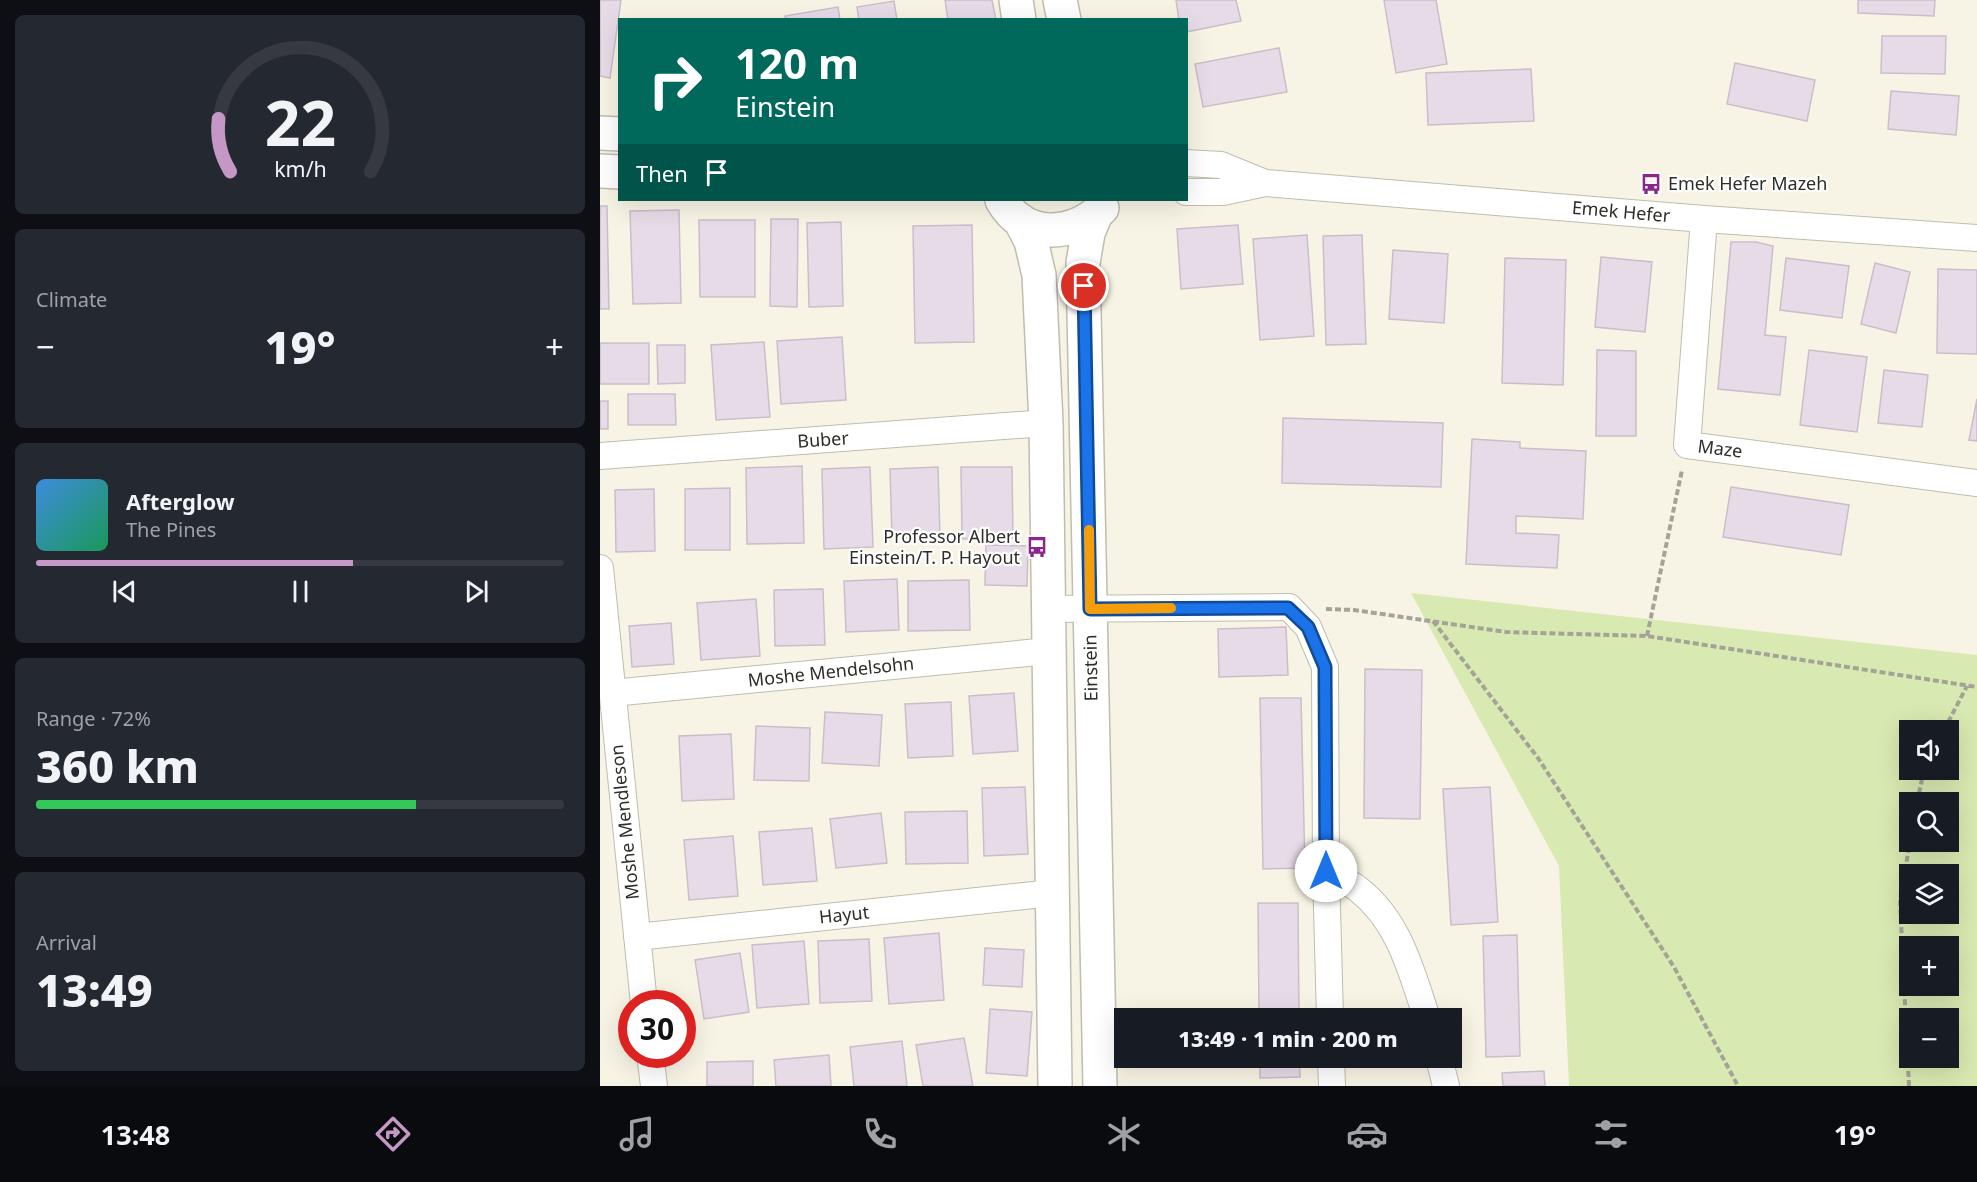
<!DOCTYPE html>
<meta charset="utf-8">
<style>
body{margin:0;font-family:"Noto Sans",sans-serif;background:#242831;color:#f1f3f6;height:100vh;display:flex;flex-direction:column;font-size:22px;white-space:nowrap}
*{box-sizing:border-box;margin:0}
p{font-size:20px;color:#9ea1a6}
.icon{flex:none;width:33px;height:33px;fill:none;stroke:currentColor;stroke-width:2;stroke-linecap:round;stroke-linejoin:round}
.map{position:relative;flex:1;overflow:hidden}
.sheet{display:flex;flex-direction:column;gap:15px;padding:15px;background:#0d0f14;width:600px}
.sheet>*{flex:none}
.banner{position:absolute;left:18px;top:18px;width:570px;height:183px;border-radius:0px;box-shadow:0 6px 24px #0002;background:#00695c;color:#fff;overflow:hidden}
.tools{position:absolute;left:1299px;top:720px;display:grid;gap:12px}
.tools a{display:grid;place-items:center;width:60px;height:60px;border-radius:0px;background:#171b24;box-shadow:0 6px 24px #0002;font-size:30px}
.speed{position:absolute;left:18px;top:990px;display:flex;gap:12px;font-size:30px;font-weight:700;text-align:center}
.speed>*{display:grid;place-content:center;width:78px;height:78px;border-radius:50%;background:#171b24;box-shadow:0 6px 24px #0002;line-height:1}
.speed .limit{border:9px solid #d22;background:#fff;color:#111}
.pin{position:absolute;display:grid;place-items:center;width:51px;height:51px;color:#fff;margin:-26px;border:3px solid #fff;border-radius:50%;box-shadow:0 2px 6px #0007}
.me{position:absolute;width:66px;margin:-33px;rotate:0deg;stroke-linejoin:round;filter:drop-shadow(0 0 4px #0008)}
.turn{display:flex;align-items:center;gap:21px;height:126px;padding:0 18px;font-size:27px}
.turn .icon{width:78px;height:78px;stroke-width:2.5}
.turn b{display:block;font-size:42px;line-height:51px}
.then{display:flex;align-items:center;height:57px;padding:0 18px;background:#0003;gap:12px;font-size:22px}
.big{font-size:45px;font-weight:800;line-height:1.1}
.sheet .widget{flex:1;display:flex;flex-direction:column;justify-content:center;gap:9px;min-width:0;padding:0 21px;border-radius:9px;background:#242831}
.sheet .dial{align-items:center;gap:0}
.dial svg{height:156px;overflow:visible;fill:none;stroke:#363941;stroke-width:7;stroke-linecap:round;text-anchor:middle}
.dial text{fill:#f1f3f6;stroke:none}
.song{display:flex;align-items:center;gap:18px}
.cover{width:72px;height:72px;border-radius:9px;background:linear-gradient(135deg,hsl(210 70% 55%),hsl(150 70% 35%))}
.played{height:6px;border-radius:3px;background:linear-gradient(90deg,#c497c6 60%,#363941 60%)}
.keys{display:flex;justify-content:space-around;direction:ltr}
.heat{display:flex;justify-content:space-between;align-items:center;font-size:33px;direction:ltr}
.charge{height:9px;border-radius:4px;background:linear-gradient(90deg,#34c759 72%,#363941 0)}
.trip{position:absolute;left:514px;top:1008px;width:348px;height:60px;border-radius:0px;background:#171b24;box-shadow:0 6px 24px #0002;font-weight:800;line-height:60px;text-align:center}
.dock{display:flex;height:96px;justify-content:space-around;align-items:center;background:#090b0e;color:#9ea1a6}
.dock .icon{width:42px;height:42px}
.dock .current{color:#c497c6}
.dock b{font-size:27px;color:#f1f3f6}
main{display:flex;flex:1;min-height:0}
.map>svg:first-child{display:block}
.green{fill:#d8e9b1;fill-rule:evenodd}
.building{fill:#e7dbe7;stroke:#cabeca;stroke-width:1.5}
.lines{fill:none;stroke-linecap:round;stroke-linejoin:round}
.street-casing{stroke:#c0bdae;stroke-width:28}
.secondary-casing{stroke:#c0bdae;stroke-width:36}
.path{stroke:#a5a297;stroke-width:4;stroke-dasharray:6 3;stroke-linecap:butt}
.street{stroke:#fff;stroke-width:26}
.secondary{stroke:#fff;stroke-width:33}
.route-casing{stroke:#114b97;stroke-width:15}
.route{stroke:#1a73e8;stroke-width:10}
.slow{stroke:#f59e0b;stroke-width:10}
.labels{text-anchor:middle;stroke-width:4.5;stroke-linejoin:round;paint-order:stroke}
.poi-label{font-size:18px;fill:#2e2d27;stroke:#fff;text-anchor:start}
.street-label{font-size:18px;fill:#2e2d27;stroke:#fff}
</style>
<main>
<section class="sheet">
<div class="widget dial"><svg viewBox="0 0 100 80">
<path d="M14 69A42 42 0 1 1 86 69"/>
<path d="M14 69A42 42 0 0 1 8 42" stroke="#c497c6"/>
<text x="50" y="56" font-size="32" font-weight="700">22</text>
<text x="50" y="72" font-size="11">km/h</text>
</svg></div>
<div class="widget"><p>Climate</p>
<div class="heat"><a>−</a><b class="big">19°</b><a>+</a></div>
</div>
<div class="widget">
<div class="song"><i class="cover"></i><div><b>Afterglow</b><p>The Pines</p></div></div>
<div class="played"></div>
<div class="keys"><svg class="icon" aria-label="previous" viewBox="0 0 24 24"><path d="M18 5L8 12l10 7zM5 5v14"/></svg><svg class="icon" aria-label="pause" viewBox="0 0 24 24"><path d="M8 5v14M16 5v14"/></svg><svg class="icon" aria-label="next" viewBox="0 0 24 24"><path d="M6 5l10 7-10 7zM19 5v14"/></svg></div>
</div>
<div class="widget"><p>Range · 72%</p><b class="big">360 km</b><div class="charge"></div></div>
<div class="widget"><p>Arrival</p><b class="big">13:49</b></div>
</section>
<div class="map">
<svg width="1377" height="1086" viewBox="0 0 1377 1086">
<rect width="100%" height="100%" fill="#f8f4e5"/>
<!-- green -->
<path class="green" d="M811,593l566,62v431h-408l-10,-220zM1310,730h38v40h-38zM1310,802h38v40h-38zM1310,874h38v40h-38zM1310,946h38v40h-38zM1348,1018v40h-38v-40z"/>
<!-- building -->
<path class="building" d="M0,0h21l-11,78 -10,-2z
M345,0h47l4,20h-48z
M576,0h60l5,21 -55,11v-12h-7z
M784,0h52l11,64 -51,9z
M1258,0h77l-1,16 -76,-3z
M294,1l3,19h-38l-2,-13z
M238,7l2,13h-54l-1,-4z
M1282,36h64l-1,38 -64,-1z
M679,48l8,44 -84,15 -8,-43z
M1135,63l80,17 -8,41 -80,-17z
M931,69l3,52 -106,4 -2,-52z
M1291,91l68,5 -3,39 -68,-6z
M0,206h7l2,103h-9z
M79,210l2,93 -48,1 -3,-93z
M171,219h27l-1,88 -27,-1z
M99,220h56v77h-55z
M241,222l2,84 -34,1 -2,-84z
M372,225l2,117 -59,1 -2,-117z
M638,225l5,59 -62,5 -4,-60z
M707,235l7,101 -54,4 -7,-101z
M762,235l4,109 -40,1 -3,-109z
M1131,242h25l17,4 -8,89 21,2 -6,58 -62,-6z
M793,250l55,4 -4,69 -55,-4z
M1001,257l51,5 -7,70 -50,-5z
M905,258l61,2 -3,125 -61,-2z
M1186,258l63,8 -7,52 -62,-8z
M1275,263l35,9 -14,61 -35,-9z
M1338,269l39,1v84l-40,-1z
M242,337l4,63 -65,4 -4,-63z
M164,342l6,75 -54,3 -5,-75z
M0,343h49v41h-49z
M57,345h28v38l-27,1z
M997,350l39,1v85h-40z
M1209,350l58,7 -10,75 -57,-7z
M1284,370l44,5 -6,52 -44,-4z
M28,394h47l1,31h-48z
M1377,399v42l-8,-1z
M0,401h8v28h-8z
M683,418l160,5 -2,64 -159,-4z
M872,439l48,3v6l66,3 -3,68 -67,-3v17l43,2 -2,33 -91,-4z
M202,466l2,77 -57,1 -1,-76z
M270,467l3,80 -49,2 -2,-80z
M338,467l2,70 -48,1 -2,-69z
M361,467h51l1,71 -51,1z
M1131,487l118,18 -8,50 -118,-18z
M130,488v62h-45v-61z
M54,489l1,62 -39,1 -1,-62z
M386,545l42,1 -1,40 -42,-1z
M297,579l2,51 -53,2 -2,-51z
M369,580l1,50 -62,1v-50z
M223,589l2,56 -50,1 -1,-56z
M156,599l4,57 -59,4 -4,-57z
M71,623l3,41 -42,3 -3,-41z
M686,627l2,48 -69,2 -1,-48z
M765,669l57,1 -2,149 -56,-1z
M414,693l4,58 -45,3 -4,-58z
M660,698h41l4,170 -42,1z
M351,702l2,54 -45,2 -3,-54z
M225,712l57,3 -3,51 -57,-3z
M156,726l54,2 -1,53 -55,-1z
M131,734l3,65 -52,2 -3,-65z
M425,787l3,67 -44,2 -2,-68z
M890,787l8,135 -47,3 -8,-136z
M367,811l1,52 -62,1 -1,-52z
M281,813l6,50 -51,5 -6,-49z
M212,828l5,53 -54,4 -4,-53z
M133,836l5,60 -49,4 -5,-60z
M658,903h40l1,115h-40z
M339,933l5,67 -55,4 -5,-66z
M917,935l3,121 -34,1 -3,-121z
M269,939l3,62 -52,2 -2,-62z
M204,941l5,63 -52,4 -5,-63z
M385,948l39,2 -2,37 -39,-2z
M140,953l9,59 -45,7 -9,-59z
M390,1009l42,3 -5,64 -41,-3z
M364,1038l9,48h-50l-7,-41z
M302,1041l5,45h-53l-4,-39z
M229,1055l2,31h-55l-2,-26z
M660,1058h39l1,19 -40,1z
M153,1061v25h-46v-24z
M944,1071l1,15h-42l-1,-13z"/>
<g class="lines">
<defs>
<path id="street" d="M586,163l35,2 44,18 439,36 273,19
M586,192h37l42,-9
M1104,219l-17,226 290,38
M0,456l446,-33
M0,568l44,436
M448,609l241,-2 19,20 17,40 1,204 4,147
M12,693l437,-42
M726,871c11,6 23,11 32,18 42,33 53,82 69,129
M37,937l415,-44
M50,1054l4,32
M731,1058l1,28
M839,1058l7,28"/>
<path id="secondary" d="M416,0l3,20
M460,0l4,20
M0,133l20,1
M0,171l20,1
M402,200c21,39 71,38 100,8
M495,216l-7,17 -5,30 17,823
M420,220l11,21 8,34 7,148 9,663"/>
</defs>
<!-- street casing -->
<use href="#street" class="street-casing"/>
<!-- secondary casing -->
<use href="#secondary" class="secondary-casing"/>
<!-- path -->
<path class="path" d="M726,609l28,1 152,22 141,4 330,51
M833,621l105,137 136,209 64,119
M1047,636l35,-166
M1344,730l23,-44
M1317,802l7,-32
M1309,1086l-9,-186 10,-58"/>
<!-- street -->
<use href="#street" class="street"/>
<!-- secondary -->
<use href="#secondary" class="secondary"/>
</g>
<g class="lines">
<defs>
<path id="route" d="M484,286l6,323 198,-1 20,19 17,40 1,204"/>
</defs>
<!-- route casing -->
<use href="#route" class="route-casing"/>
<!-- route -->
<use href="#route" class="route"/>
<!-- slow -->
<path class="slow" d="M489,530l1,79 81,-1"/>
</g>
<!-- icons -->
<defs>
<symbol id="bus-bare" viewBox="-9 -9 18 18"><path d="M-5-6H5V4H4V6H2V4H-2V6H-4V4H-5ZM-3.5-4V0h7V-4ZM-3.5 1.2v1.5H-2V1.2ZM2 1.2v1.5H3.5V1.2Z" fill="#8d268c" stroke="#fff" stroke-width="2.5" paint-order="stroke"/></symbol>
</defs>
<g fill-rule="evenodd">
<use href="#bus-bare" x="1036" y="169" width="30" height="30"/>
<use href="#bus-bare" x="422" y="532" width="30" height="30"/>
</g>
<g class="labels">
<!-- poi labels -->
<g class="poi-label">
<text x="1068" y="190">Emek Hefer Mazeh</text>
<text x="420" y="543" text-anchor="end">Professor Albert<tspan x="420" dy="21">Einstein/T. P. Hayout</tspan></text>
</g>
<!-- street labels -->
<g class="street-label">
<text transform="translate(1021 212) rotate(5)" y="6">Emek Hefer</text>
<text transform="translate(223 440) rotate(-4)" y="6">Buber</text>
<text transform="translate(1120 449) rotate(7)" y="6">Maze</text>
<text transform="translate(491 668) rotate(-91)" y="6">Einstein</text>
<text transform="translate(231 672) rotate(-6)" y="6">Moshe Mendelsohn</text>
<text transform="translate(25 822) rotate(-96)" y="6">Moshe Mendleson</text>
<text transform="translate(244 915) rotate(-6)" y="6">Hayut</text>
</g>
</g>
</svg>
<div class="tools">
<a><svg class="icon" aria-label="sound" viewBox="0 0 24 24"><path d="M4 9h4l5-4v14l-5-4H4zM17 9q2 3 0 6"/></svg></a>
<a><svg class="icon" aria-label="search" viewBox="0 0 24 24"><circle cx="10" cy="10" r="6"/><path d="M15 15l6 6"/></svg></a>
<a><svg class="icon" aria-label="layers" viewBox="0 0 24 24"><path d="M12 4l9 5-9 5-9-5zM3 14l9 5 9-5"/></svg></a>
<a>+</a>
<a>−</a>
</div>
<div class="speed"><div class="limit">30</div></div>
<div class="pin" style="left:484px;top:286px;background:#d93025"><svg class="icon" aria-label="arrive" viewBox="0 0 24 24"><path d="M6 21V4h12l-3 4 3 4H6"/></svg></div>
<svg class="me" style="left:726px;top:871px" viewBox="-20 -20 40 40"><circle r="19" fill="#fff"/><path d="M0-13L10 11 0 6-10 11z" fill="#1a73e8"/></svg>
<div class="trip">13:49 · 1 min · 200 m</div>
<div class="banner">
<div class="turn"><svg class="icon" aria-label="right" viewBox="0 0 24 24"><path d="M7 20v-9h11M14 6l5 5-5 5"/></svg><div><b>120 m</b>Einstein</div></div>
<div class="then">Then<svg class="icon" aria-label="arrive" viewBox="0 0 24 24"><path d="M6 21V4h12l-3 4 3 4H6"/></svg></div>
</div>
</div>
</main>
<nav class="dock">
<b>13:48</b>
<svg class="icon current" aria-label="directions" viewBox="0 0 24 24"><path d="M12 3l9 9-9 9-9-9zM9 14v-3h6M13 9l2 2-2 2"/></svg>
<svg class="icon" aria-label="music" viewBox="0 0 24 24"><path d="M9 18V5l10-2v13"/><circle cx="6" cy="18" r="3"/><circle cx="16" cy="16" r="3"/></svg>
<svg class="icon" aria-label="phone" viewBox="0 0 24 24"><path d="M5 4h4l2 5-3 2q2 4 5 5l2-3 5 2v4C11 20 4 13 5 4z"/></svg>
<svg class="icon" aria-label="climate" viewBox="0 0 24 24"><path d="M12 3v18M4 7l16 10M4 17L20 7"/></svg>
<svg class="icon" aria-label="car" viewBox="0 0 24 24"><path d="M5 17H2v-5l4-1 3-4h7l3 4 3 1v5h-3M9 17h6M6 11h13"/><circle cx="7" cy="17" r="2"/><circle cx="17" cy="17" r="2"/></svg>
<svg class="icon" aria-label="filters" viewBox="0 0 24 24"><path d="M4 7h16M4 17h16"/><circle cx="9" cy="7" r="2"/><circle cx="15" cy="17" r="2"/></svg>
<b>19°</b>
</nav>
